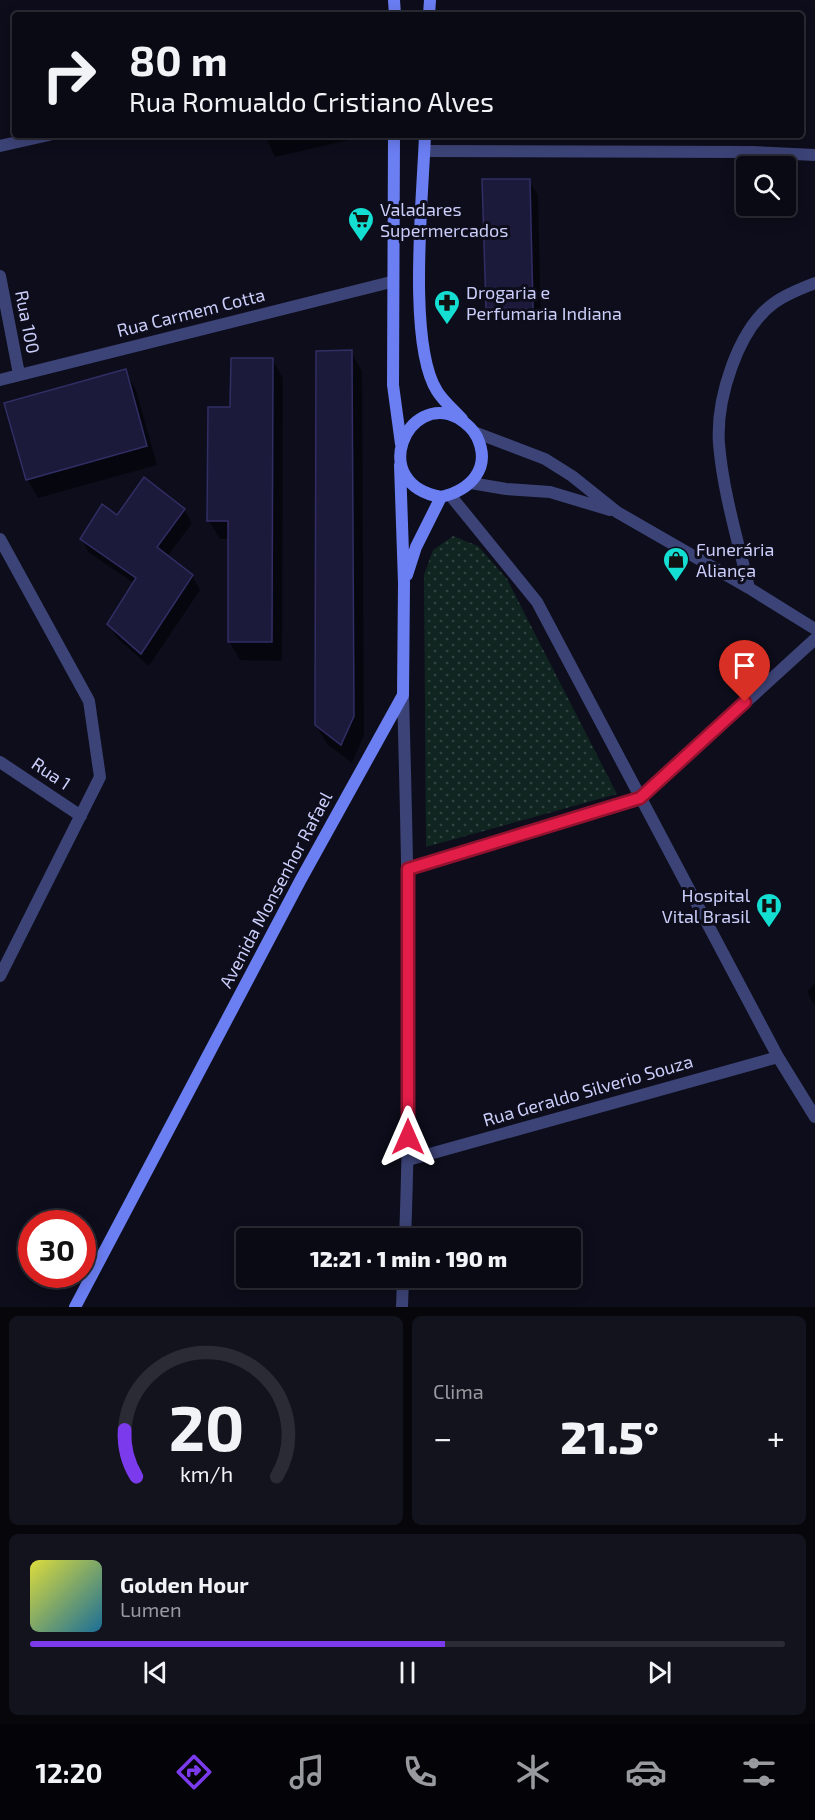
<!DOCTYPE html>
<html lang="pt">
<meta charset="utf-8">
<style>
body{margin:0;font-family:"Exo 2",sans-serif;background:#13131d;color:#f1f3f6;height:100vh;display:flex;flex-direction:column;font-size:22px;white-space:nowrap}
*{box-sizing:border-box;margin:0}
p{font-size:20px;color:#999aa0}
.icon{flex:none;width:33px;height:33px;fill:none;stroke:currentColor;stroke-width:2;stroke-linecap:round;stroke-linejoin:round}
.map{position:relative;height:1307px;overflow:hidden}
.details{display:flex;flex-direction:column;gap:9px;padding:9px;background:#06060b;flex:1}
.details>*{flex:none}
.banner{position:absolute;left:12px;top:12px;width:792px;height:126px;border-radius:6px;box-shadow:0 3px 15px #0003,0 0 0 2px #2a2b34;background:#0a0a14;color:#f1f3f6;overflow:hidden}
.controls{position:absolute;left:736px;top:156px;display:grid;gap:12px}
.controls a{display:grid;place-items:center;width:60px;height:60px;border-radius:6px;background:#0a0a14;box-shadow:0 3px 15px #0003,0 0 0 2px #2a2b34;font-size:30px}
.speed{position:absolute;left:18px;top:1210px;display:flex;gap:12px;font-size:30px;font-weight:700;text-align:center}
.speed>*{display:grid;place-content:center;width:78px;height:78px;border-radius:50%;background:#0a0a14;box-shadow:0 3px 15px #0003,0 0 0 2px #2a2b34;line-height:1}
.speed .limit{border:9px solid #d22;background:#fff;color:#111}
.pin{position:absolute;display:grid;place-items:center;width:51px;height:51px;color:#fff;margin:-62px -26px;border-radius:50% 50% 50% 0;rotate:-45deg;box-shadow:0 0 6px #0007}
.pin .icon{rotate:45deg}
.me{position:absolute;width:66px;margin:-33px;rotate:0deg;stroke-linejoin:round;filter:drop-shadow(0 0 4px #0008)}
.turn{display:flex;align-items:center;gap:21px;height:126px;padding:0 18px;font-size:27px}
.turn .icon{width:78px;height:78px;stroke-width:2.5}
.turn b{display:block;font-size:42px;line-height:51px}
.big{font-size:45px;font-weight:800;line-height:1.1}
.details .tile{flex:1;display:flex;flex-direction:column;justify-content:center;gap:9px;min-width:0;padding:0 21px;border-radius:9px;background:#13131d}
.details .dial{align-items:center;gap:0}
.dial svg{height:156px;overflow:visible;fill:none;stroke:#2a2b34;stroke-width:7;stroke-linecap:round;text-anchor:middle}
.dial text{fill:#f1f3f6;stroke:none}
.song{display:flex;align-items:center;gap:18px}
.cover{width:72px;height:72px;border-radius:9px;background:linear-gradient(135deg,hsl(60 70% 55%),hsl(200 70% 35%))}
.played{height:6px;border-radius:3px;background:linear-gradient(90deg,#7c3aed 55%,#2a2b34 55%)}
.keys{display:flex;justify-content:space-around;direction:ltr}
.heat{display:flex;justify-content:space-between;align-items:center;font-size:33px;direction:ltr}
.details .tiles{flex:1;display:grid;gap:9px;grid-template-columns:1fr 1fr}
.tile:last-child{grid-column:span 2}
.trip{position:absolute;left:236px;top:1228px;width:345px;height:60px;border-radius:6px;background:#0a0a14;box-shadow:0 3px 15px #0003,0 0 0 2px #2a2b34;font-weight:800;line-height:60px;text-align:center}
.dock{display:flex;height:96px;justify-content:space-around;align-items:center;background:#040408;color:#999aa0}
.dock .icon{width:42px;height:42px}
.dock .on{color:#7c3aed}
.dock b{font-size:27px;color:#f1f3f6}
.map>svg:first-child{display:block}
.park{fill:url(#park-dots)}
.shadow{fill:#0007}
.building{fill:#1c1a3a;stroke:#302e64;stroke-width:1.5}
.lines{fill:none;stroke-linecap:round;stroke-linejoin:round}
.street{stroke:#3c4376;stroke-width:12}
.secondary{stroke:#6b7ef2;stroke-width:12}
.route-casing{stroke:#92132f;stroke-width:15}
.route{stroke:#e11d48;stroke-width:10}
.labels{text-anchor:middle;stroke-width:6;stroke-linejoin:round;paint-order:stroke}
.poi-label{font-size:18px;fill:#cbcefa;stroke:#0d0d1b;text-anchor:start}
.street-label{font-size:18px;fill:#cbcefa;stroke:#0d0d1b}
</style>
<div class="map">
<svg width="815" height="1307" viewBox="0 0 815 1307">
<defs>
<pattern id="park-dots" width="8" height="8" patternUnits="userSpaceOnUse" patternTransform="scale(1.5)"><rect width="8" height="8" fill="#102420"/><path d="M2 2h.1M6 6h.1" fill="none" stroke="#314341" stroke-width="1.8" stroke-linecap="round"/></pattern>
</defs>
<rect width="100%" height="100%" fill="#0d0d1b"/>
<!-- park -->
<path class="park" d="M453,536l25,10 29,33 110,215 -191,53 -2,-272 9,-25z"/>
<!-- shadow -->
<path class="shadow" d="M265,135h106l-96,22z
M529,181l9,14 3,128 -46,-1 -8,-15z
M351,352l11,19 2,364 -12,28 -25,-19 -11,-19z
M272,359l11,19 -1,283 -42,-1 -11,-19v-102h-9l-11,-18 23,-113z
M125,371l11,19 21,75 -119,33 -11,-19z
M184,510l8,13 -25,34 25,19 8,14 -51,76 -32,-28 -8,-14 25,-41 -45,-30 -7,-14 35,-22z
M815,983v23l-8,-14z"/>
<!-- building -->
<path class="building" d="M482,179h48l3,130 -47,-1z
M352,350l2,366 -13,29 -26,-20 1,-374z
M231,358h42l-1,284h-44v-121h-21l1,-114h22z
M126,369l21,77 -121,34 -22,-77z
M144,477l41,32 -28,38 36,28 -52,79 -34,-30 29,-46 -56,-39 22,-35 15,11z"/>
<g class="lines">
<!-- street -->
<path class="street" d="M0,146l49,-11
M425,151l328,1 62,3
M0,276l19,98
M0,380l391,-98
M474,432l71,27 27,17 45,36 132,76 66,41
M471,483l35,6 44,3 60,18
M450,495l87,107 241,455 37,60
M0,539l89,162 11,76 -100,199
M749,588c-11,-47 -26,-96 -30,-144 -3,-44 18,-114 55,-141 12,-9 28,-15 41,-20
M403,695c5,181 9,363 2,544
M0,762l81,54
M408,869l233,-71 174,-159
M408,1160l370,-103
M402,1307l1,-29"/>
<!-- secondary -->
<path class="secondary" d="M394,0l1,15
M429,15l1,-15
M394,135l-1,250 8,59
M425,135c-2,59 -18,209 12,256 6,10 17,19 25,28
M407,575l9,-28 25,-50c29,-7 51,-28 36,-60 -4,-8 -11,-14 -19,-19 -51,-27 -91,66 -17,79
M75,1307l225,-426 103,-186 1,-112 -4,-118"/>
</g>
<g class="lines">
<defs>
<path id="route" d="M408,1137v-268l232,-71 105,-96"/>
</defs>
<!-- route casing -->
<use href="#route" class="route-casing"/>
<!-- route -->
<use href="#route" class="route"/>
</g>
<!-- icons -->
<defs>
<symbol id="supermarket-pin" viewBox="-11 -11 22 30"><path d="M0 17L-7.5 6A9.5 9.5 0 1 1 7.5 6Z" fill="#14ded1" stroke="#0d0d1b"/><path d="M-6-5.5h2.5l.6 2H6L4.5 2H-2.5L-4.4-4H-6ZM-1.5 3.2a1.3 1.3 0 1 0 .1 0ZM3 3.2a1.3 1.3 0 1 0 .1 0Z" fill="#111"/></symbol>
<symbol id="pharmacy-pin" viewBox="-11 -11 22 30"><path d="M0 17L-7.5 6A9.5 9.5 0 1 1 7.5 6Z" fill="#14ded1" stroke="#0d0d1b"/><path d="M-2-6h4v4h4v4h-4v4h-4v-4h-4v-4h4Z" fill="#111"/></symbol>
<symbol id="shop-pin" viewBox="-11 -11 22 30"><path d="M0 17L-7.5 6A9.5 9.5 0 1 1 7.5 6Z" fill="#14ded1" stroke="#0d0d1b"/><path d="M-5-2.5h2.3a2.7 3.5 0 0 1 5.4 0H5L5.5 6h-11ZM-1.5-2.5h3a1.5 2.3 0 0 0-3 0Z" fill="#111"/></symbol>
<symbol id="hospital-pin" viewBox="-11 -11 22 30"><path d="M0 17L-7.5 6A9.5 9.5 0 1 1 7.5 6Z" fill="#14ded1" stroke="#0d0d1b"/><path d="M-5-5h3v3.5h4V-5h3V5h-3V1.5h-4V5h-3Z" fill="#111"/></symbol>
</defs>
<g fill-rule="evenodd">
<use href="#supermarket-pin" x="346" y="205" width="30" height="40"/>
<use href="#pharmacy-pin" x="432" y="288" width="30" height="40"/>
<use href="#shop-pin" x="661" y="545" width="30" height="40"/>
<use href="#hospital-pin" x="754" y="891" width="30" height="40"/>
</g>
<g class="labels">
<!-- poi labels -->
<g class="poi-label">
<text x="380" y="216">Valadares<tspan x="380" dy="21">Supermercados</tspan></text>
<text x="466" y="299">Drogaria e<tspan x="466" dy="21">Perfumaria Indiana</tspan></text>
<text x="696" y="556">Funerária<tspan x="696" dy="21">Aliança</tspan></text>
<text x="750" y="902" text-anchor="end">Hospital<tspan x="750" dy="21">Vital Brasil</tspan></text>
</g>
<!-- street labels -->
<g class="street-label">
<text transform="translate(191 313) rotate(-14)" y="6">Rua Carmem Cotta</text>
<text transform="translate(27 322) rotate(79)" y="6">Rua 100</text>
<text transform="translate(51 774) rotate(34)" y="6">Rua 1</text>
<text transform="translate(276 890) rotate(-62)" y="6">Avenida Monsenhor Rafael</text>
<text transform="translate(588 1091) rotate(-16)" y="6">Rua Geraldo Silverio Souza</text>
</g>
</g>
</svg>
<div class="controls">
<a><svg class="icon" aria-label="search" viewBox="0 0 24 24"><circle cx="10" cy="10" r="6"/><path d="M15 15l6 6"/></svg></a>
</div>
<div class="speed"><div class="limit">30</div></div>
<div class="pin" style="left:745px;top:702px;background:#d93025"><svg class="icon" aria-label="arrive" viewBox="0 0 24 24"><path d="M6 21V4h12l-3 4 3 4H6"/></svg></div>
<svg class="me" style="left:408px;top:1137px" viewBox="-20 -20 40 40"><path d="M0-17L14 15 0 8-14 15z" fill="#e11d48" stroke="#fff" stroke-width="4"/></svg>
<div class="trip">12:21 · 1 min · 190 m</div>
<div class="banner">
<div class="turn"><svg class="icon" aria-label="right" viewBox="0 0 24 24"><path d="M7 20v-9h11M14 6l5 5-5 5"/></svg><div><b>80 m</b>Rua Romualdo Cristiano Alves</div></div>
</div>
</div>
<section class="details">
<div class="tiles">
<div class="tile dial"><svg viewBox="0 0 100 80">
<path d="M14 69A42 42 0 1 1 86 69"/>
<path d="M14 69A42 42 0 0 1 8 45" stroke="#7c3aed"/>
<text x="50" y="56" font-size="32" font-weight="700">20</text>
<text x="50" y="72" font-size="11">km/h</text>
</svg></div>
<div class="tile"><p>Clima</p>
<div class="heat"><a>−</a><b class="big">21.5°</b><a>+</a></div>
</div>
<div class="tile">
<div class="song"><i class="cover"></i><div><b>Golden Hour</b><p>Lumen</p></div></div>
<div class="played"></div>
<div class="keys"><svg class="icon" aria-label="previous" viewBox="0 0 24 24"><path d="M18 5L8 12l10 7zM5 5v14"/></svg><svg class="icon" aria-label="pause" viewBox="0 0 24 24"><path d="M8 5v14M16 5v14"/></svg><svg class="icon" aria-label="next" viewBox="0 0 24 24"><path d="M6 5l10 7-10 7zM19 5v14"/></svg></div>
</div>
</div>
</section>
<nav class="dock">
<b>12:20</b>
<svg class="icon on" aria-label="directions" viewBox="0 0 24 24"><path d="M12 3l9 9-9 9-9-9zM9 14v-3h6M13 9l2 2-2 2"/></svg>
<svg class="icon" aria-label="music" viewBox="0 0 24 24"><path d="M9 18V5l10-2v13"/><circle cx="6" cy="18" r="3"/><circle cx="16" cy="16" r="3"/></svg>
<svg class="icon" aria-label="phone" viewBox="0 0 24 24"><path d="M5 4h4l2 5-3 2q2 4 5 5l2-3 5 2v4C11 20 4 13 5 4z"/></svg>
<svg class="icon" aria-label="climate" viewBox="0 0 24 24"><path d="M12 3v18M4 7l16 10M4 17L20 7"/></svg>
<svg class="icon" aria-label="car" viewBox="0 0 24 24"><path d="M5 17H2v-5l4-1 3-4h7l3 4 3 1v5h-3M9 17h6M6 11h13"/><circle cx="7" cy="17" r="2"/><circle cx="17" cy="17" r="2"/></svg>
<svg class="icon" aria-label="filters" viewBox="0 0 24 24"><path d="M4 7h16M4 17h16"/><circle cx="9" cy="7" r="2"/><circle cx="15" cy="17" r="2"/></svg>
</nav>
